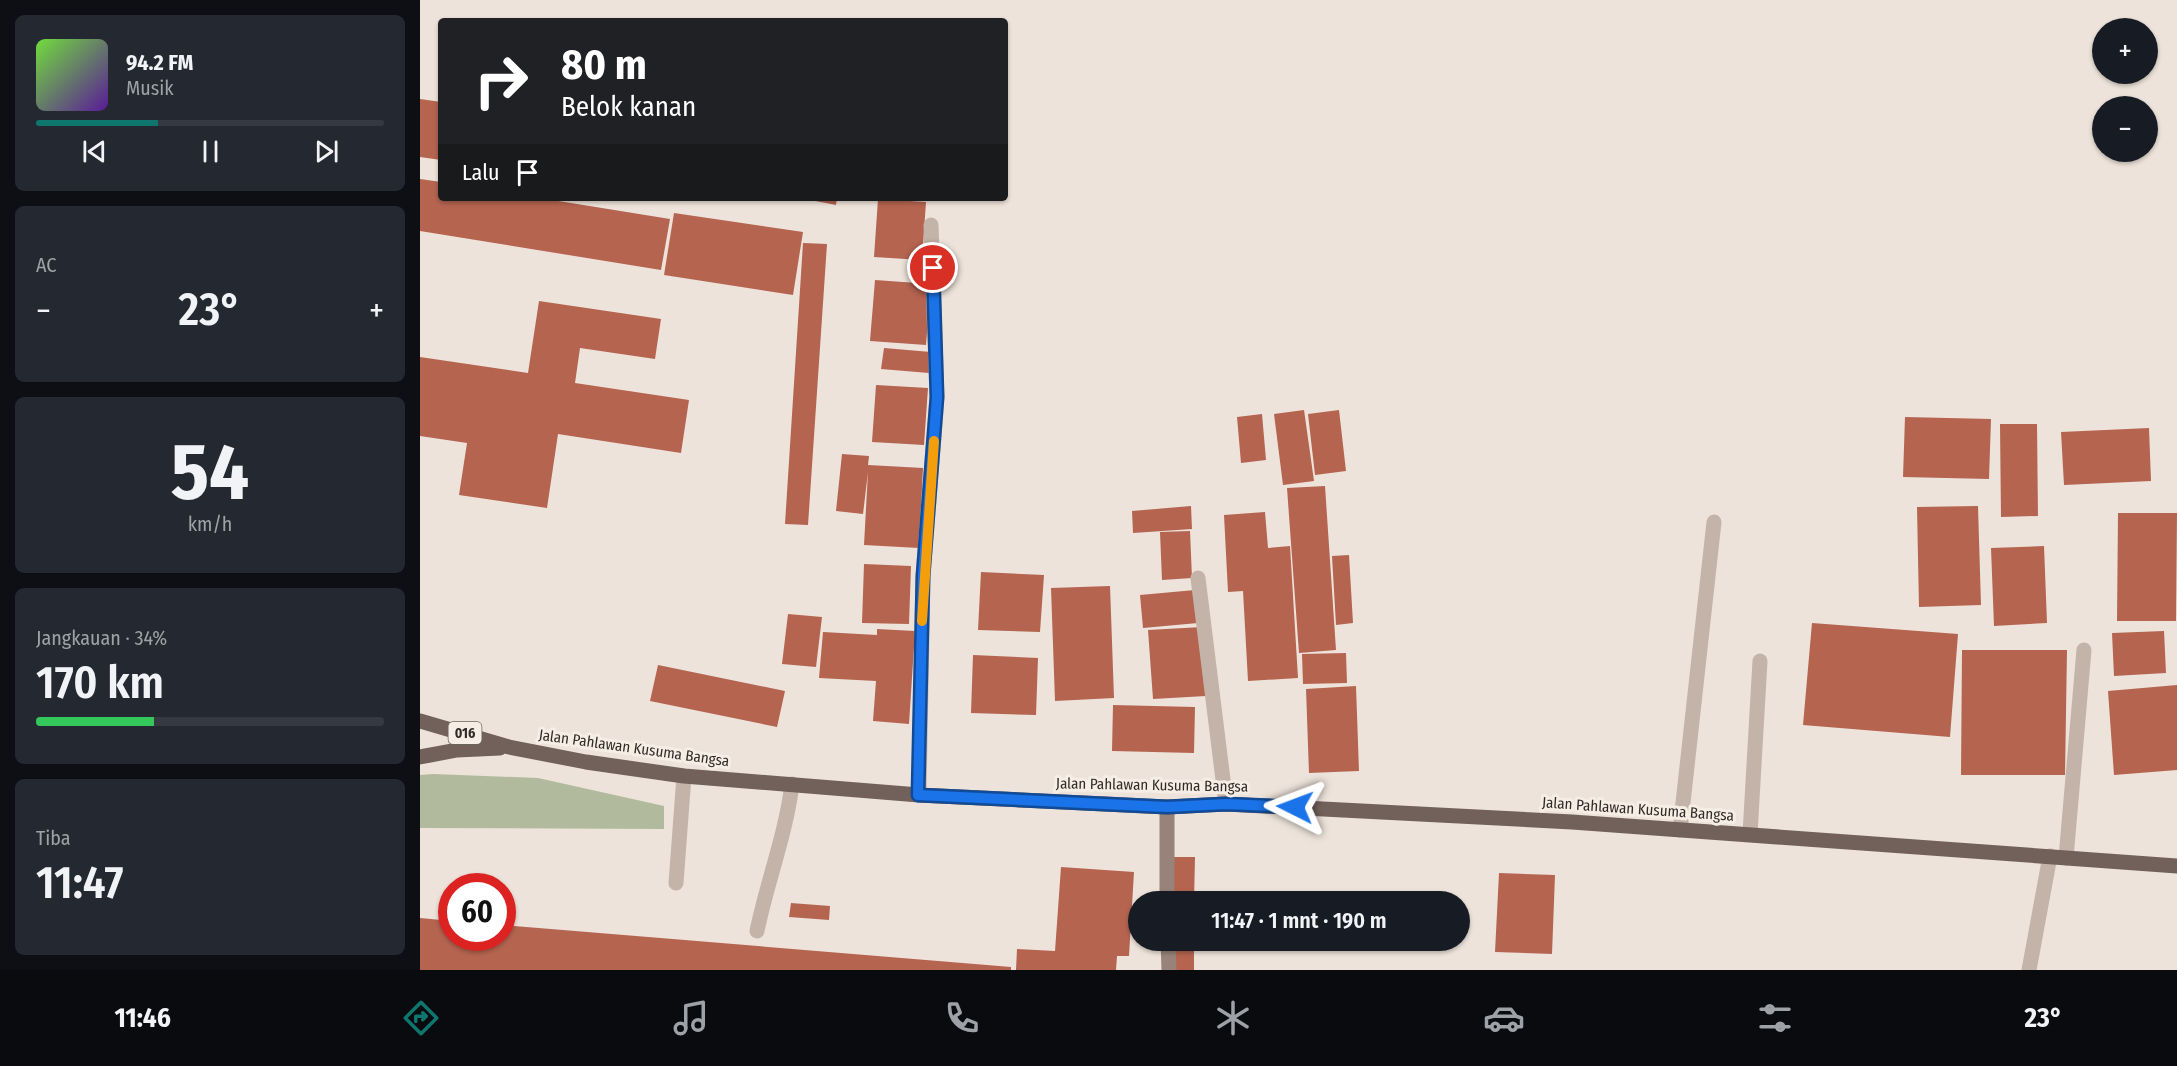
<!DOCTYPE html>
<html lang="id">
<meta charset="utf-8">
<style>
body{margin:0;font-family:"Fira Sans Condensed",sans-serif;background:#242831;color:#f1f3f6;height:100vh;display:flex;flex-direction:column;font-size:22px;white-space:nowrap}
*{box-sizing:border-box;margin:0}
p{font-size:20px;color:#9ea1a6}
.icon{flex:none;width:33px;height:33px;fill:none;stroke:currentColor;stroke-width:2;stroke-linecap:round;stroke-linejoin:round}
.map{position:relative;flex:1;overflow:hidden}
.sheet{display:flex;flex-direction:column;gap:15px;padding:15px;background:#0d0f14;width:420px}
.sheet>*{flex:none}
.banner{position:absolute;left:18px;top:18px;width:570px;height:183px;border-radius:6px;box-shadow:0 2px 4px #0004;background:#202124;color:#fff;overflow:hidden}
.fabs{position:absolute;left:1672px;top:18px;display:grid;gap:12px}
.fabs a{display:grid;place-items:center;width:66px;height:66px;border-radius:50%;background:#171b24;box-shadow:0 2px 4px #0004;font-size:30px}
.speed{position:absolute;left:18px;top:873px;display:flex;gap:12px;font-size:30px;font-weight:700;text-align:center}
.speed>*{display:grid;place-content:center;width:78px;height:78px;border-radius:50%;background:#171b24;box-shadow:0 2px 4px #0004;line-height:1}
.speed .limit{border:9px solid #d22;background:#fff;color:#111}
.pin{position:absolute;display:grid;place-items:center;width:51px;height:51px;color:#fff;margin:-26px;border:3px solid #fff;border-radius:50%;box-shadow:0 2px 6px #0007}
.me{position:absolute;width:66px;margin:-33px;rotate:273deg;stroke-linejoin:round;filter:drop-shadow(0 0 4px #0008)}
.turn{display:flex;align-items:center;gap:21px;height:126px;padding:0 24px;font-size:27px}
.turn .icon{width:78px;height:78px;stroke-width:2.5}
.turn b{display:block;font-size:42px;line-height:51px}
.then{display:flex;align-items:center;height:57px;padding:0 24px;background:#0003;gap:12px;font-size:22px}
.big{font-size:45px;font-weight:600;line-height:1.1}
.sheet .widget{flex:1;display:flex;flex-direction:column;justify-content:center;gap:9px;min-width:0;padding:0 21px;border-radius:9px;background:#242831}
.sheet .dial{align-items:center;gap:0}
.dial b{font-size:78px;line-height:1}
.song{display:flex;align-items:center;gap:18px}
.cover{width:72px;height:72px;border-radius:9px;background:linear-gradient(135deg,hsl(100 70% 55%),hsl(270 70% 35%))}
.played{height:6px;border-radius:3px;background:linear-gradient(90deg,#0f766e 35%,#363941 35%)}
.keys{display:flex;justify-content:space-around;direction:ltr}
.heat{display:flex;justify-content:space-between;align-items:center;font-size:33px;direction:ltr}
.charge{height:9px;border-radius:4px;background:linear-gradient(90deg,#34c759 34%,#363941 0)}
.trip{position:absolute;left:708px;top:891px;width:342px;height:60px;border-radius:30px;background:#171b24;box-shadow:0 2px 4px #0004;font-weight:600;line-height:60px;text-align:center}
.tab-bar{display:flex;height:96px;justify-content:space-around;align-items:center;background:#090b0e;color:#9ea1a6}
.tab-bar .icon{width:42px;height:42px}
.tab-bar .selected{color:#0f766e}
.tab-bar b{font-size:27px;color:#f1f3f6}
main{display:flex;flex:1;min-height:0}
.map>svg:first-child{display:block}
.green{fill:#b1ba9c}
.building{fill:#b56450}
.lines{fill:none;stroke-linecap:round;stroke-linejoin:round}
.lane{stroke:#c4b3a8;stroke-width:15}
.street{stroke:#c4b3a8;stroke-width:15}
.secondary{stroke:#978379;stroke-width:15}
.primary{stroke:#71615a;stroke-width:15}
.route-casing{stroke:#114b97;stroke-width:15}
.route{stroke:#1a73e8;stroke-width:10}
.slow{stroke:#f59e0b;stroke-width:10}
.labels{text-anchor:middle;stroke-width:6;stroke-linejoin:round;paint-order:stroke}
.shield{fill:#f6eee5;stroke:#6c6560;stroke-width:1.5}
.shield-label{font-size:14px;font-weight:bold;fill:#312a27}
.street-label{font-size:15px;fill:#312a27;stroke:#f6eee5}
</style>
<main>
<section class="sheet">
<div class="widget">
<div class="song"><i class="cover"></i><div><b>94.2 FM</b><p>Musik</p></div></div>
<div class="played"></div>
<div class="keys"><svg class="icon" aria-label="previous" viewBox="0 0 24 24"><path d="M18 5L8 12l10 7zM5 5v14"/></svg><svg class="icon" aria-label="pause" viewBox="0 0 24 24"><path d="M8 5v14M16 5v14"/></svg><svg class="icon" aria-label="next" viewBox="0 0 24 24"><path d="M6 5l10 7-10 7zM19 5v14"/></svg></div>
</div>
<div class="widget"><p>AC</p>
<div class="heat"><a>−</a><b class="big">23°</b><a>+</a></div>
</div>
<div class="widget dial"><b>54</b><p>km/h</p></div>
<div class="widget"><p>Jangkauan · 34%</p><b class="big">170 km</b><div class="charge"></div></div>
<div class="widget"><p>Tiba</p><b class="big">11:47</b></div>
</section>
<div class="map">
<svg width="1757" height="970" viewBox="0 0 1757 970">
<rect width="100%" height="100%" fill="#ede3da"/>
<!-- green -->
<path class="green" d="M13,774l105,4 126,28v23l-244,-1v-53z"/>
<!-- building -->
<path class="building" d="M0,99l21,3v58l-21,-3z
M0,179l21,3v16h99l130,21 -9,51 -241,-39z
M380,198h37l-1,7z
M458,199l48,3 -4,58 -48,-3z
M254,213l129,19 -10,63 -129,-20z
M383,243l24,1 -19,281 -23,-1z
M455,280l56,4 -5,61 -56,-4z
M119,301l122,18 -6,40 -75,-11 -5,35 114,17 -8,53 -123,-19 -11,74 -88,-13 8,-52 -47,-7v-79l108,16z
M464,348l47,4 -2,21 -48,-4z
M456,385l52,3 -4,57 -52,-3z
M884,410l10,71 -31,4 -9,-71z
M919,410l7,61 -31,4 -7,-61z
M842,414l4,46 -25,3 -4,-46z
M1485,417l86,2 -2,60 -86,-2z
M1580,424h37l1,92 -37,1z
M1729,428l2,53 -87,4 -3,-53z
M422,454l27,2 -1,9 55,3 -4,80 -55,-3 4,-73 -5,42 -27,-3z
M905,486l11,164 -37,3 -12,-165z
M771,506l1,23 -59,4 -1,-22z
M1558,506l3,99 -62,2 -2,-100z
M845,512l3,36 22,-2 8,132 -50,3 -5,-90 -15,1 -4,-77z
M1698,513h59l-1,108h-59z
M770,531l2,47 -30,2 -2,-48z
M1624,546l3,77 -53,3 -3,-78z
M929,555l4,68 -17,2 -4,-69z
M444,564l47,2 -2,58 -47,-1z
M561,572l63,3 -4,57 -62,-2z
M690,586l4,112 -59,3 -4,-113z
M775,590l3,33 -55,5 -3,-33z
M368,614l34,3 -6,50 -34,-3z
M1392,623l146,11 -8,103 -147,-12z
M782,627l4,69 -53,3 -5,-69z
M457,629l38,2 -6,93 -36,-3 3,-40 -57,-3 4,-46 54,3z
M1744,631l2,42 -52,3 -2,-43z
M1542,650h105l-2,125h-104z
M926,653l1,30 -44,1 -1,-30z
M553,655l65,3 -2,57 -65,-2z
M238,665l127,26 -8,36 -127,-26z
M1757,685v85l-63,5 -6,-84z
M936,686l3,85 -50,2 -3,-84z
M693,705l82,2 -1,46 -82,-2z
M754,857h21l-1,45h-21z
M641,867l73,5 -5,84h-12l-1,14h-100l1,-21 38,2z
M1079,873l56,2 -3,79 -57,-2z
M371,903l39,3 -1,14 -40,-3z
M0,918l32,3v17h50v-13l509,42v3h-591z
M753,940h21v30h-21z"/>
<g class="lines">
<!-- lane -->
<path class="lane" d="M778,578l28,226
M1260,830l34,-308
M1330,834l10,-173
M1646,858l18,-208
M256,883l8,-107
M337,931c10,-49 29,-97 35,-147"/>
<!-- street -->
<path class="street" d="M499,795l4,-219 14,-179 -6,-172
M1609,970l21,-114"/>
<!-- secondary -->
<path class="secondary" d="M747,807v95
M748,940l1,30"/>
<!-- primary -->
<path class="primary" d="M0,721l89,26 77,15 98,14 235,19 248,12 59,-3 346,18 605,44
M0,757l37,-7 43,-2"/>
</g>
<g class="lines">
<defs>
<path id="route" d="M513,268l4,129 -14,179 -5,219 249,12 59,-3 69,3"/>
</defs>
<!-- route casing -->
<use href="#route" class="route-casing"/>
<!-- route -->
<use href="#route" class="route"/>
<!-- slow -->
<path class="slow" d="M502,621l12,-180"/>
</g>
<g class="labels">
<!-- shield labels -->
<rect class="shield" x="28.5" y="722" width="33" height="22" rx="4.5"/>
<g class="shield-label">
<text x="45" y="738">016</text>
</g>
<!-- street labels -->
<g class="street-label">
<text transform="translate(214 748) rotate(8)" y="5">Jalan Pahlawan Kusuma Bangsa</text>
<text transform="translate(732 785) rotate(1)" y="5">Jalan Pahlawan Kusuma Bangsa</text>
<text transform="translate(1218 809) rotate(4)" y="5">Jalan Pahlawan Kusuma Bangsa</text>
</g>
</g>
</svg>
<div class="fabs">
<a>+</a>
<a>−</a>
</div>
<div class="speed"><div class="limit">60</div></div>
<div class="pin" style="left:513px;top:268px;background:#d93025"><svg class="icon" aria-label="arrive" viewBox="0 0 24 24"><path d="M6 21V4h12l-3 4 3 4H6"/></svg></div>
<svg class="me" style="left:875px;top:807px" viewBox="-20 -20 40 40"><path d="M0-17L14 15 0 8-14 15z" fill="#1a73e8" stroke="#fff" stroke-width="4"/></svg>
<div class="trip">11:47 · 1 mnt · 190 m</div>
<div class="banner">
<div class="turn"><svg class="icon" aria-label="right" viewBox="0 0 24 24"><path d="M7 20v-9h11M14 6l5 5-5 5"/></svg><div><b>80 m</b>Belok kanan</div></div>
<div class="then">Lalu<svg class="icon" aria-label="arrive" viewBox="0 0 24 24"><path d="M6 21V4h12l-3 4 3 4H6"/></svg></div>
</div>
</div>
</main>
<nav class="tab-bar">
<b>11:46</b>
<svg class="icon selected" aria-label="directions" viewBox="0 0 24 24"><path d="M12 3l9 9-9 9-9-9zM9 14v-3h6M13 9l2 2-2 2"/></svg>
<svg class="icon" aria-label="music" viewBox="0 0 24 24"><path d="M9 18V5l10-2v13"/><circle cx="6" cy="18" r="3"/><circle cx="16" cy="16" r="3"/></svg>
<svg class="icon" aria-label="phone" viewBox="0 0 24 24"><path d="M5 4h4l2 5-3 2q2 4 5 5l2-3 5 2v4C11 20 4 13 5 4z"/></svg>
<svg class="icon" aria-label="climate" viewBox="0 0 24 24"><path d="M12 3v18M4 7l16 10M4 17L20 7"/></svg>
<svg class="icon" aria-label="car" viewBox="0 0 24 24"><path d="M5 17H2v-5l4-1 3-4h7l3 4 3 1v5h-3M9 17h6M6 11h13"/><circle cx="7" cy="17" r="2"/><circle cx="17" cy="17" r="2"/></svg>
<svg class="icon" aria-label="filters" viewBox="0 0 24 24"><path d="M4 7h16M4 17h16"/><circle cx="9" cy="7" r="2"/><circle cx="15" cy="17" r="2"/></svg>
<b>23°</b>
</nav>
